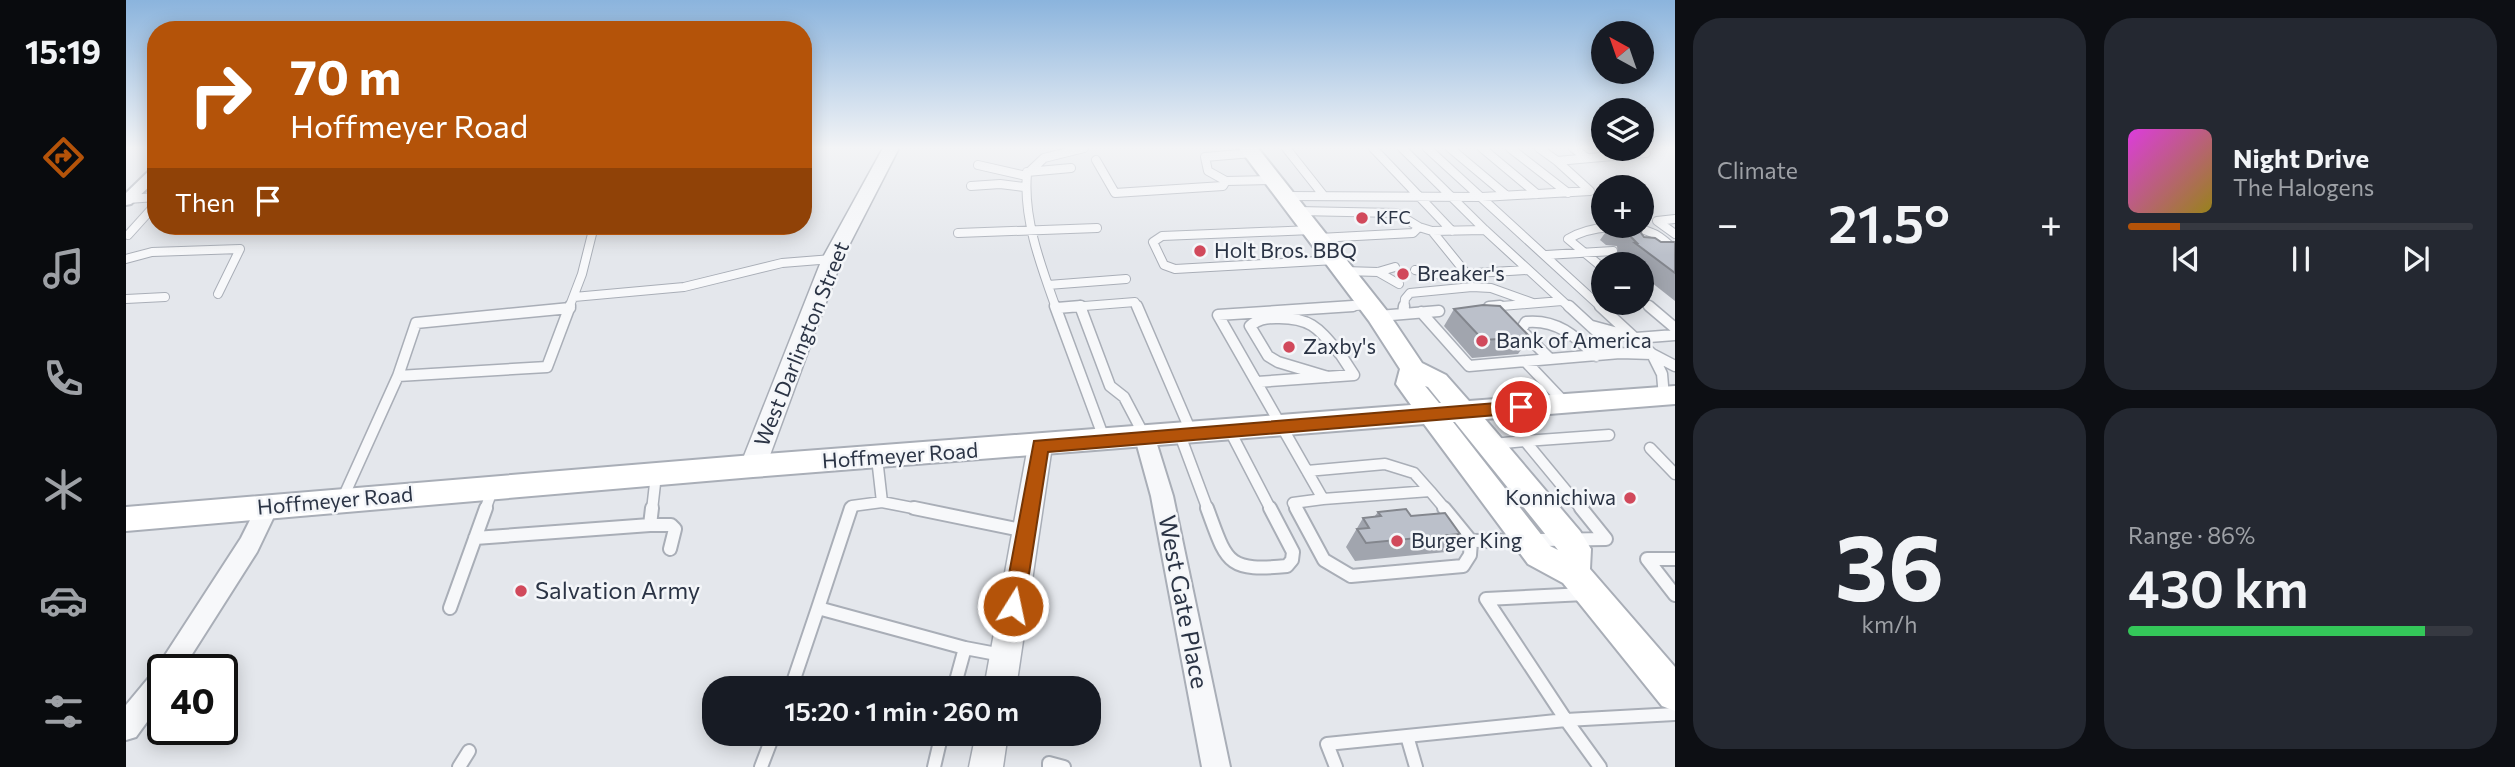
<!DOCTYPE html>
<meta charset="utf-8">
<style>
body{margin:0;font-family:Commissioner,sans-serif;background:#242831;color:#f1f3f6;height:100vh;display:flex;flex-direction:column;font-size:26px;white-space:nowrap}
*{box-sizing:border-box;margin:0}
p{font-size:23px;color:#9ea1a6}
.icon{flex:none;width:38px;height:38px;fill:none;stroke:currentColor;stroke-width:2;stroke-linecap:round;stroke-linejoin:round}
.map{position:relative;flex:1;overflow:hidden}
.sheet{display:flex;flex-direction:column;gap:18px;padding:18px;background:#0d0f14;width:840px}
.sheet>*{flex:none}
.hud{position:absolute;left:21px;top:21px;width:665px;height:214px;border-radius:28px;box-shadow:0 4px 18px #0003;background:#b45309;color:#fff;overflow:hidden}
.needle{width:46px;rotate:320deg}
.buttons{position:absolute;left:1465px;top:21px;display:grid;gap:14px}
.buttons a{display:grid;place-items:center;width:63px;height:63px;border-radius:50%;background:#171b24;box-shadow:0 4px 18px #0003;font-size:35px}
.speed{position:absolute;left:21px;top:654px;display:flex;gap:14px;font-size:35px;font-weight:700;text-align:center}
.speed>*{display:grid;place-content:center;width:91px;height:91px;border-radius:50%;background:#171b24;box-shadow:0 4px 18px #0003;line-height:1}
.speed .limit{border:4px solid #111;border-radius:10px;background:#fff;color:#111}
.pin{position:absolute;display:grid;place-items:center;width:60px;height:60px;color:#fff;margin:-30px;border:4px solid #fff;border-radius:50%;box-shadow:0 2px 7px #0007}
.me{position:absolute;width:77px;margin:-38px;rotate:10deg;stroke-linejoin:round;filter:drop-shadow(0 0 5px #0008)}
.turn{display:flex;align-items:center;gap:24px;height:147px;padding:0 28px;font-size:32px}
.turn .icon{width:91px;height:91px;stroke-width:2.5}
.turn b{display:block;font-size:49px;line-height:60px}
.then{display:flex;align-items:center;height:66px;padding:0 28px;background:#0003;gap:14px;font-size:26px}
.big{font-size:52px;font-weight:600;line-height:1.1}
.sheet .tile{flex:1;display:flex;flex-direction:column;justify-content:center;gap:10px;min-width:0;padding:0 24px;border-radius:28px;background:#242831}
.sheet .dial{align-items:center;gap:0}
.dial b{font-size:91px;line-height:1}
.song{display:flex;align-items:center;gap:21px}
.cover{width:84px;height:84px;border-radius:10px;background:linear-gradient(135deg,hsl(300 70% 55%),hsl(50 70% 35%))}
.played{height:7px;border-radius:4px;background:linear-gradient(90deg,#b45309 15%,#363941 15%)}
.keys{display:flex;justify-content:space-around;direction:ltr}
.heat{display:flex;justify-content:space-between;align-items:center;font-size:38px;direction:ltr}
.charge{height:10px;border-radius:5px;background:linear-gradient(90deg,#34c759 86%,#363941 0)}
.sheet .tiles{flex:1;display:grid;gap:18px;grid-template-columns:repeat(2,1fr)}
.trip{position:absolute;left:576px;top:676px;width:399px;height:70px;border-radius:28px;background:#171b24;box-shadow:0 4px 18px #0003;font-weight:600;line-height:70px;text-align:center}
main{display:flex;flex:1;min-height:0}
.menu{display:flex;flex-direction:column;width:126px;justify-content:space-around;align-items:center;background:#090b0e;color:#9ea1a6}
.menu .icon{width:49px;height:49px}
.menu .current{color:#b45309}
.menu b{font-size:32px;color:#f1f3f6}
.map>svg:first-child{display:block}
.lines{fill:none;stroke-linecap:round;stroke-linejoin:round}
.service-far2-casing{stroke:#a9aeb7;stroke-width:10}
.service-far1-casing{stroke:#a9aeb7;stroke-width:13}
.service-casing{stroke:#a9aeb7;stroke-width:16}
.minor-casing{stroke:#a9aeb7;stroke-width:4}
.tertiary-casing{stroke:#a9aeb7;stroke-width:3}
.secondary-casing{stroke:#a9aeb7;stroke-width:4}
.service-far2{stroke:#f7f8fa;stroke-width:8}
.service-far1{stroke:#f7f8fa;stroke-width:10}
.service{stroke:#f7f8fa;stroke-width:12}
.minor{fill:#f7f8fa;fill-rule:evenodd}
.tertiary{fill:#f7f8fa;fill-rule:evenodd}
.secondary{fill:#fff;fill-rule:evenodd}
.wall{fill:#a1a5ae}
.building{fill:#bbc0ca;stroke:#83868d;stroke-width:2}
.route{fill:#b45309;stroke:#753606;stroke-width:2}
.poi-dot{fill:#d1495b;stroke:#f4f6f9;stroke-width:2.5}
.labels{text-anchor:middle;stroke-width:5;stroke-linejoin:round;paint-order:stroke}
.far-poi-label{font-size:18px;fill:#2b3445;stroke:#f4f6f9;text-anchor:start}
.poi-label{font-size:21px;fill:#2b3445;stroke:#f4f6f9;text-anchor:start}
.street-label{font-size:21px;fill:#2b3445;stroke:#f4f6f9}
.near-poi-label{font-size:24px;fill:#2b3445;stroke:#f4f6f9;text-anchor:start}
.near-street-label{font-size:24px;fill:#2b3445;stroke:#f4f6f9}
</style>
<main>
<nav class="menu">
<b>15:19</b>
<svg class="icon current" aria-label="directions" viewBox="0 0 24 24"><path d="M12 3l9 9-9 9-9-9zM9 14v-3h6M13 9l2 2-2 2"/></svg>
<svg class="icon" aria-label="music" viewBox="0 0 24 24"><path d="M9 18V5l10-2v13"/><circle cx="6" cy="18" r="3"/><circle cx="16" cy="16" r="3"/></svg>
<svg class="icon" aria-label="phone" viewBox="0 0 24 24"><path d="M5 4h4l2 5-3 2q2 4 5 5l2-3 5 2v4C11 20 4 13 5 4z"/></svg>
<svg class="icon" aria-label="climate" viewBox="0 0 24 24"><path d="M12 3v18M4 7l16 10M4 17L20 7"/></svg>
<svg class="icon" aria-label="car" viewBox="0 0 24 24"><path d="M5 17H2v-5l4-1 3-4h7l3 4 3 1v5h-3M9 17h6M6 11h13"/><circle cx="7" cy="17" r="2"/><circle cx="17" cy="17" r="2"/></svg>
<svg class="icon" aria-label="filters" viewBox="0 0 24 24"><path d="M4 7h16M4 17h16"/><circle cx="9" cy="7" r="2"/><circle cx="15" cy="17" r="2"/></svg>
</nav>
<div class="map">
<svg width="1549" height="767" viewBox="0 0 1549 767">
<rect width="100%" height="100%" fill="#e4e7ec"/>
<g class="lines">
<defs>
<path id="service-far2" d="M1160,148l38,48
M1247,148l79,83
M1276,148l83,82 85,78
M1301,148l175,160
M1324,148l56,47
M1356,148l55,46
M1384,148l58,45
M1413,148l18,13
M1447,148l14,10
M1126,153l-47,4 3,14 18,10 48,-1
M970,160l19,33 108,-7 3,-5
M852,165l48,11
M901,172l44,-4
M845,186l29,-2 24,3
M1161,196l195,1 108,-6 -33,-30 89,-8 -7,-4
M2,199l28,-2
M1172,211l98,2 23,14 13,4 34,42
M1549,219l-18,2 18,13
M1186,230l-150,6 -9,6 11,23 11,4 160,-9
M1306,231l53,-1
M832,233l139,-5
M2,235l28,-31
M1193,238l94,-5 6,-6
M1420,255l67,-4
M0,259l26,-7 88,-3 -22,45
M1477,268l-35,-29c21,-13 62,-17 84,-6 9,3 16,11 23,17
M1289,270l27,5 86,-5
M1218,271l34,1 17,-5
M1252,272l21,12
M922,285l78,-6
M448,297l110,-10 98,-24 50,-4
M0,299l39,-2
M1516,300l9,8
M1363,307l73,-6
M443,308l13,-34 12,-48
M930,308c-15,-42 -33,-89 -29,-134l17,-16 40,-10
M933,308l76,-6 3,6
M1200,308l44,-3
M1278,308l1,-9 5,-6 62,-6 19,1 42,15"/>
<path id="service-far1" d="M929,306l50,135
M954,306l30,80 14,11 20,38
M1011,306l55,128
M1227,306l-135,9 105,184 107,-8 16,19
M1443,306l51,47
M1474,306l52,48
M1523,306l26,22
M1363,307l11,-1
M931,308l24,-2
M1295,312l48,54 151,-13 32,1
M1277,314l1,-8
M1253,316l60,-5
M1466,326l44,12 39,-3
M1424,359l-29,-29 5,-8c31,-3 49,14 70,34
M1400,362l38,40
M272,376l18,-53 154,-15
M1202,377l-50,-15 -10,-6 -18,-30c8,-7 15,-8 26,-8 35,-1 43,11 64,36
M1131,382l97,-7 -17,-26
M1538,397l-2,-23 -10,-20 23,12
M1104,431l41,79
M1054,435l28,75
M1367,444l32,-3 -25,-32
M1524,448l25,26
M751,458l5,44
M1181,471l78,-7 29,9 16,18
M216,500l56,-124 149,-9 23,-61
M359,510l8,-22
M526,510l4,-35
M725,510l1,-4 30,-4 41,8
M1171,510l-4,-7 30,-4
M1456,510l-57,-69 84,-6"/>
<path id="service" d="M725,508l-33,100 147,40 37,7
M788,508l112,23
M1081,508c20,54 19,64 80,58l5,-6 1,-8 -23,-44
M1170,508l28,52 27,16 112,-10 7,-11 1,-14
M1318,508l27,33 135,-2 -25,-31
M524,525h21l4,4 -5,20
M349,538l175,-13 2,-17
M1549,559h-28l28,36
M1459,594l-99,5 80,121 109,-6
M324,608l36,-100
M665,688l27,-80
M828,688l11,-40
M1281,736l9,31
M333,767l10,-16
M635,767l13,-34
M808,767l8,-34
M923,767v-4l15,4
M1210,767l-9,-23 239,-24 34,47"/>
<path id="minor" d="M30,168v12l-25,24 -5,1v-12l25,-24z
M1019,430l7,3 3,5 18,58 57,271h-28l-51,-271 -16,-58 3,-5z
M141,499l8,3 3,6 -21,44 -75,118h-19v30l-27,37 -10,3v-35l30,-36 85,-131 18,-36z"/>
<path id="tertiary" d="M757,148h16l-57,111 -76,207 -4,7 -9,3 -9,-3 -4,-7 82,-207z
M914,437l9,3 3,6 -36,242h-32l44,-242 3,-6z
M850,733h32l-5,34h-34z"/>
<path id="secondary" d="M1113,148h19l129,163 35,52 24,12 23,26 206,-15v18l-190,15 95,112 11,18 -1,20 85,98v44l-13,-5 -99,-123 -35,-19 -104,-140 -671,53 -627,54v-24l627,-52 658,-50 -15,-21 4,-15 -31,-48zM1299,386l3,1 13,16h-2zM1327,422h2l103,128 -8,-4z"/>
</defs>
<!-- service-far2 casing -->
<use href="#service-far2" class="service-far2-casing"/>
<!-- service-far1 casing -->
<use href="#service-far1" class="service-far1-casing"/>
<!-- service casing -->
<use href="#service" class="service-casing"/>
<!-- minor casing -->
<use href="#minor" class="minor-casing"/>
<!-- tertiary casing -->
<use href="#tertiary" class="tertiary-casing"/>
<!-- secondary casing -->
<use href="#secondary" class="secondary-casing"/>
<!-- service-far2 -->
<use href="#service-far2" class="service-far2"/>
<!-- service-far1 -->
<use href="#service-far1" class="service-far1"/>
<!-- service -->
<use href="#service" class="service"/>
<!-- minor -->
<use href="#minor" class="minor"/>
<!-- tertiary -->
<use href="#tertiary" class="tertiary"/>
<!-- secondary -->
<use href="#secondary" class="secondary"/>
</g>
<!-- wall -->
<path class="wall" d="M1484,226h29l2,7 3,4 17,5h14v59l-33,-26v-11h-15l-5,-4 2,-1 -6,-4 -1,-9 -11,-1 -6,-5z
M1328,309l76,28 -12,17 -46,4 -28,-32z
M1252,512l33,4 49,18 -14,18 -91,9 -9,-14 17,-29 11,-1z"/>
<!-- building -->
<path class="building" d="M1489,226h24l3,2 -1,5 3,4 11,1 6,4h14v31l-40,-30h2l-6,-6 -2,-9h-11z
M1357,305l17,1 30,31 -47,3 -29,-31z
M1280,509l5,7 34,-3 15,21 -94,9 -9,-14 12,-1 -6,-10 18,-2 -3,-4z"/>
<!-- sky -->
<linearGradient id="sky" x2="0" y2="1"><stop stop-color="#8bb4dd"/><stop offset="0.58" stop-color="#f3f4f6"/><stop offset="1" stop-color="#f3f4f6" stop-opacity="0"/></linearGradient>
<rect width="1549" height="255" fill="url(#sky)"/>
<!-- route -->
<path class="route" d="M1395,401l9,6 -9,6 -473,39 -24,154 -3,6 -8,3 -7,-3 -3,-6 31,-165z"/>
<!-- markers -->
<g class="poi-dot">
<circle cx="1236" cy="218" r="7"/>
<circle cx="1074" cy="251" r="7"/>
<circle cx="1277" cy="274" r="7"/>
<circle cx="1356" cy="341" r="7"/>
<circle cx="1163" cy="347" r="7"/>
<circle cx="1504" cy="498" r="7"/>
<circle cx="1271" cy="541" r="7"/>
<circle cx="395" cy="591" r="7"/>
</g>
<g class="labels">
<!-- far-poi labels -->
<g class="far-poi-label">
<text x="1250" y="224">KFC</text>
</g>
<!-- poi labels -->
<g class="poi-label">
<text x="1088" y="258">Holt Bros. BBQ</text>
<text x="1291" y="281">Breaker's</text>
<text x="1370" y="348">Bank of America</text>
<text x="1177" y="354">Zaxby's</text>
<text x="1490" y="505" text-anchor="end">Konnichiwa</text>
<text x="1285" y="548">Burger King</text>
</g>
<!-- street labels -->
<g class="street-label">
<text transform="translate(676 344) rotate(-68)" y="7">West Darlington Street</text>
<text transform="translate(774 456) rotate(-4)" y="7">Hoffmeyer Road</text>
<text transform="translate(209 501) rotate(-5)" y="7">Hoffmeyer Road</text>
</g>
<!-- near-poi labels -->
<g class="near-poi-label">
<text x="409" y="599">Salvation Army</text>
</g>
<!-- near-street labels -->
<g class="near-street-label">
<text transform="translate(1057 602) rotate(79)" y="8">West Gate Place</text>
</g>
</g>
</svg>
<div class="buttons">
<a><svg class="needle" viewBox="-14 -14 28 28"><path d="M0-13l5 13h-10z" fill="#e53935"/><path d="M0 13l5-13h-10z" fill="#9ea1a6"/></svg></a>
<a><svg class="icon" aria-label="layers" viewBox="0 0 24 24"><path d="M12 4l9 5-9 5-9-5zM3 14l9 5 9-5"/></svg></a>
<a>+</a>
<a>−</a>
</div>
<div class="speed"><div class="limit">40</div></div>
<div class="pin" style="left:1395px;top:407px;background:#d93025"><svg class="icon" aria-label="arrive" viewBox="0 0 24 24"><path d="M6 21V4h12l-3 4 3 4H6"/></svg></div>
<svg class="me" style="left:887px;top:606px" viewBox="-20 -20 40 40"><circle r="17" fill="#b45309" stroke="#fff" stroke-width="3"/><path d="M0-11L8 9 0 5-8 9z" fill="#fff"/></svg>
<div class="trip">15:20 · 1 min · 260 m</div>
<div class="hud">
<div class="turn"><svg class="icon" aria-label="right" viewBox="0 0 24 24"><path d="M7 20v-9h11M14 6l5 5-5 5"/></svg><div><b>70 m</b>Hoffmeyer Road</div></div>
<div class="then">Then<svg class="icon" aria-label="arrive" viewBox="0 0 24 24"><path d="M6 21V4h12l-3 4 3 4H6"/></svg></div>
</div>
</div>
<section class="sheet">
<div class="tiles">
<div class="tile"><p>Climate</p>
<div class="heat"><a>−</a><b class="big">21.5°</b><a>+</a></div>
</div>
<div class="tile">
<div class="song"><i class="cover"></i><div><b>Night Drive</b><p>The Halogens</p></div></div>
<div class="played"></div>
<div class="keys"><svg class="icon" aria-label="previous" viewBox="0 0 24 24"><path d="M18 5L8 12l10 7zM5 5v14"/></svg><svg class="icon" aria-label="pause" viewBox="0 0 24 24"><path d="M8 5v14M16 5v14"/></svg><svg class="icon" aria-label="next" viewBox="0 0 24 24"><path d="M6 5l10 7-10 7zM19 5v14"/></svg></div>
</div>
<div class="tile dial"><b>36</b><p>km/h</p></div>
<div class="tile"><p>Range · 86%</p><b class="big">430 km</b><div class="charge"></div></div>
</div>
</section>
</main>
